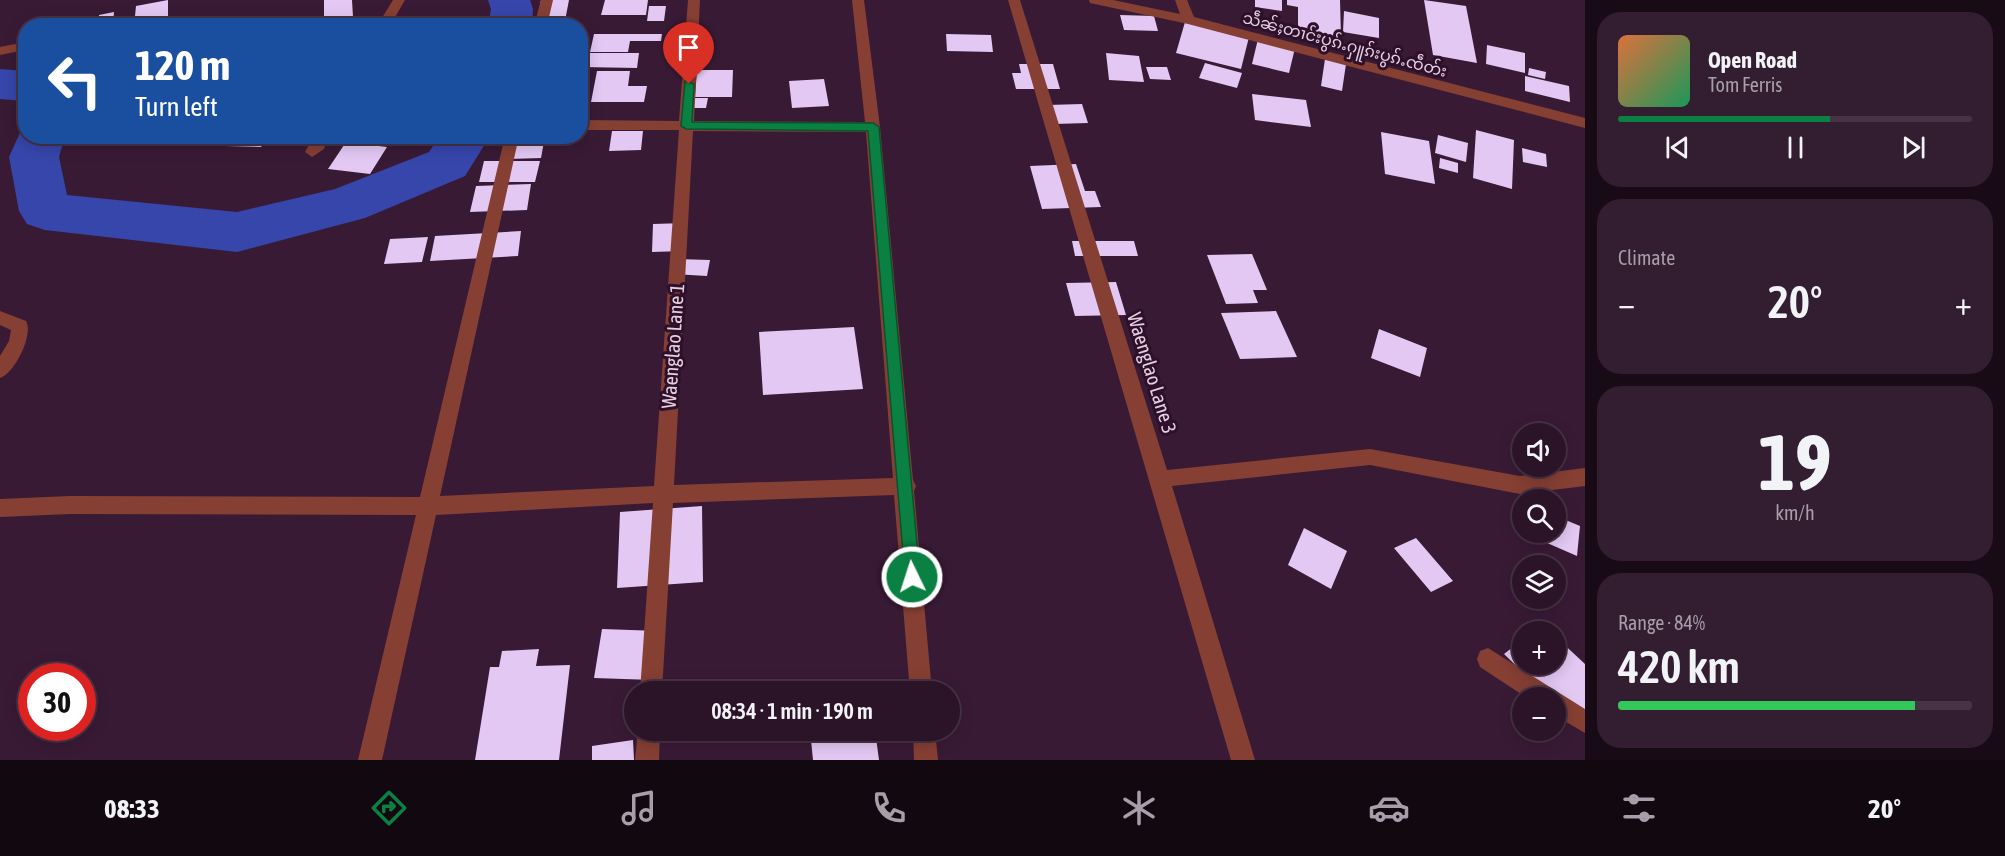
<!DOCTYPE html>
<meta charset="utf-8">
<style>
body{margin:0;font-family:"Asap Condensed","Noto Sans Myanmar",sans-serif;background:#331d30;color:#f1f3f6;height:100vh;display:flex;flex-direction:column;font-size:22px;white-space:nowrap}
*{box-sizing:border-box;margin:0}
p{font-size:20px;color:#a69ea8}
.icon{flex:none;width:33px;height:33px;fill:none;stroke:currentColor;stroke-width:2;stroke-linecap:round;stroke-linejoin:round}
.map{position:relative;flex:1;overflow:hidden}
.details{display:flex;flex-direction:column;gap:12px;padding:12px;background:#180b16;width:420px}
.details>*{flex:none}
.banner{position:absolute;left:18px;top:18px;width:570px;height:126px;border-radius:24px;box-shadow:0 3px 15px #0003,0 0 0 2px #473345;background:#1a4fa0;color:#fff;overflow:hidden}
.buttons{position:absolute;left:1512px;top:423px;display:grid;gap:12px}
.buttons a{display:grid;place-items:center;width:54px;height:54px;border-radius:50%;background:#2b1428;box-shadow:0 3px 15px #0003,0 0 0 2px #473345;font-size:30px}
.speed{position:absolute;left:18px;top:663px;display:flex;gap:12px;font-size:30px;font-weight:700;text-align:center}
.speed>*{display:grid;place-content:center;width:78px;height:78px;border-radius:50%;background:#2b1428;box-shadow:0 3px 15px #0003,0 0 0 2px #473345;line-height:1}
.speed .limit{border:9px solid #d22;background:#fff;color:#111}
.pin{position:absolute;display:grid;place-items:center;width:51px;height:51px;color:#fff;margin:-62px -26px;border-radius:50% 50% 50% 0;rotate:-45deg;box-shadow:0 0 6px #0007}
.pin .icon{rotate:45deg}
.me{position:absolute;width:66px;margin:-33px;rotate:356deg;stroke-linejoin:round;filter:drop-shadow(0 0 4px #0008)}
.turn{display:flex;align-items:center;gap:21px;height:126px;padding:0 18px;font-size:27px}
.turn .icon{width:78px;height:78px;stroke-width:2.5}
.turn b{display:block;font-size:42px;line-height:51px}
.big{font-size:45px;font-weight:600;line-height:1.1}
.details .card{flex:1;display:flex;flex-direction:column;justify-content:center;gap:9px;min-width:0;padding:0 21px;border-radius:24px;background:#331d30}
.details .dial{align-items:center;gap:0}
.dial b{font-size:78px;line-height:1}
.song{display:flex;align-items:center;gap:18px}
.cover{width:72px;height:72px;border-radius:9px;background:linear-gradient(135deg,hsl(20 70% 55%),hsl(150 70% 35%))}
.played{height:6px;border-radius:3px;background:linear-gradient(90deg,#0b8043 60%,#473345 60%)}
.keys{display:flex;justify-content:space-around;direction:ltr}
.heat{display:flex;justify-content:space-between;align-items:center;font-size:33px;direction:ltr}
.charge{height:9px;border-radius:4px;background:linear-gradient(90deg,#34c759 84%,#473345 0)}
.trip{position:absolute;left:624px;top:681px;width:336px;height:60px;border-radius:30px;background:#2b1428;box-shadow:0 3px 15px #0003,0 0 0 2px #473345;font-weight:600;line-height:60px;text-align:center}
.dock{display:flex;height:96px;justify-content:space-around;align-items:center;background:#110810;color:#a69ea8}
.dock .icon{width:42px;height:42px}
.dock .on{color:#0b8043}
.dock b{font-size:27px;color:#f1f3f6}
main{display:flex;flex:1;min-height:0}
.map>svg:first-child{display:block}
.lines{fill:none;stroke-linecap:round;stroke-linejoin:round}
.river{fill:#3646ab;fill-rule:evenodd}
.building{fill:#e2c8f3}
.minor{fill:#863f33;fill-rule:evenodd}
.route{fill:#0b8043;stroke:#07532c;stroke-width:1.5}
.labels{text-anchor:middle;stroke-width:6;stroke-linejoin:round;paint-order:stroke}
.far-street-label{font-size:16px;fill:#e5d0e1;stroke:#2e102b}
.street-label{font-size:20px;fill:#e5d0e1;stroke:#2e102b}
</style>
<main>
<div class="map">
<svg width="1585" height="760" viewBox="0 0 1585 760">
<rect width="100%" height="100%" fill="#391a35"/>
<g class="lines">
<!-- river -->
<path class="river" d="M488,0h42l3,9 -1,17h-44l3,-17z
M0,69l26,2v30l-26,-2z
M24,124l2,12h39l-6,21 8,38 170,17 98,-23 94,-37 11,-16h50l-25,40 -100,42 -128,34 -192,-22 -18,-6 -8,-13 -10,-54z"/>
</g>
<!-- building -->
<path class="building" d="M168,0v22l-34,4 2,-20z
M324,0h28l1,17 -29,5z
M541,0h28l-5,26h-28z
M605,0h43l-2,15h-45z
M1255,0h27v11l-27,-4z
M1287,0h53l1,37 -43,-8v-22l-11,-2z
M1424,0l42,6 11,57 -44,-8z
M649,6h17l-2,15h-17z
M1344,11l35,7v20l-36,-6z
M114,12l-1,12 -15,2 1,-11z
M1120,15l34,1 4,15 -34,-1z
M381,18l-3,8h-34l2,-7z
M1185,22l64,15 -8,32 -65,-16z
M594,34h68l-1,7h-31l-2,11h-38z
M946,34l45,1 2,17 -46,-1z
M1258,39l37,9 -6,25 -37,-9z
M1487,45l38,8v20l-39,-9z
M585,52l6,1h48l-2,15 -55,-1z
M1106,53l33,3 5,26 -35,-2z
M1325,59l21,5 -4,27 -21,-5z
M1205,63l37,10 -5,15 -38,-10z
M1019,64h34l7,25h-44l-4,-16h9z
M1146,67h21l4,13 -21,-1z
M1529,68l17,4 -1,7 -17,-4z
M697,70h36l-1,27h-37z
M597,71h33l-2,15h19l-3,16h-53z
M1525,76l44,10 1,16 -45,-11z
M824,79l5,27 -37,2 -3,-27z
M1252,94l54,6 5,27 -56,-7z
M688,98h20l-2,10h-20z
M1082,104l6,19 -34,1 -6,-19z
M1476,130l38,10 -2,49 -39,-11z
M612,131h31l-2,19 -32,1z
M1381,132l48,9 6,43 -50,-10z
M1438,135l30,8 -2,19 -31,-9z
M231,136h36l-6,11 -35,-1z
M510,136h35l-4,22 -36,1z
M346,142l41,5 -17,27 -42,-5z
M1522,148l24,6 1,13 -24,-5z
M1440,158l18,5v10l-19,-5z
M484,161h56l-5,21h-56z
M1076,164l9,27h10l6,16 -59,2 -12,-43z
M531,184l-4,26 -57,2 6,-26z
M685,223l-1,28 -32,1 1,-28z
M521,231l-3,25 -88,5 5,-25z
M428,237l-6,25 -38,2 6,-25z
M1072,241h62l4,15h-63z
M1252,254l15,36h-14l5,13 -32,1 -19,-49z
M676,259l34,1 -3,16 -34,-2z
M1116,282l10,33 -51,1 -9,-33z
M1276,311l21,46 -57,2 -19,-46z
M854,327l9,62 -100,6 -4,-63z
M1379,329l48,19 -7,29 -49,-19z
M702,506l1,76 -86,6 3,-76z
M1556,516l24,10 -3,30 -39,-17 1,-7h17z
M1304,528l43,23 -16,38 -43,-24z
M1416,538l37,43 -22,11 -37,-44z
M602,629l57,2 -6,49 -59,-2z
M1556,637l29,27v47l-12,10 -17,-17v-6h-7l-45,-44 18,-14v24h34z
M539,649l-3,17 34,-1 -11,95h-84l15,-93h9l3,-16z
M868,683l2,9h-66v-2z
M810,730h65l4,30h-66z
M633,740l1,20h-42v-14z"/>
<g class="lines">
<!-- minor -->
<path class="minor" d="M393,0h12l-15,26h-13z
M541,0h12l-6,26h-13z
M688,0h12l-6,121 171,1 -13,-122h12l16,127 33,353 3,6 -2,5 18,201h-22l-16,-197 -221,8 -11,189h-22l13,-189 -217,12 -54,245h-24l58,-245 -346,-1 -70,3v-18l70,-3 350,1 85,-361h14l-79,360 214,-10 25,-356h-99v-10l99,1zM693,131l173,1 27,346 -219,7z
M1008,0h12l147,470 203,-21 150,27 65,-8v18l-65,8 -150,-29 -198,21 83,274h-24z
M1089,0h24l67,14 -5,-14h12l7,17 391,101v10l-397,-104 -98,-21z
M15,44l7,4 -2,3 -20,4v-8z
M314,136h14l-4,13 -12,8 -7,-5z
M0,311l26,10c8,14 -12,53 -26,57v-22l9,-15 2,-11 -11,-5z
M1488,648l97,61v24l-29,-17v-18h-29l-47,-31 -3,-8 3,-8z
M638,730h22l-1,30h-24z
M913,730h22l3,30h-24z"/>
</g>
<!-- route -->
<path class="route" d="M685,81l9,3 -2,38 181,1 6,4 41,450 -2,6 -6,2 -5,-2 -2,-6 -37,-446 -182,-2 -5,-3z"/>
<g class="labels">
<!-- far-street labels -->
<g class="far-street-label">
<text transform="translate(1345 44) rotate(15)" y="6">သဵၼ်ႈတၢင်းပွၵ်ႉႁူၵ်းပွၵ်ႉၸဵတ်း</text>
</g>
<!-- street labels -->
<g class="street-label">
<text transform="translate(673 346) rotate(-86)" y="7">Waenglao Lane 1</text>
<text transform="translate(1152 373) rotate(73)" y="7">Waenglao Lane 3</text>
</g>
</g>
</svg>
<div class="buttons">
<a><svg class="icon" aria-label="sound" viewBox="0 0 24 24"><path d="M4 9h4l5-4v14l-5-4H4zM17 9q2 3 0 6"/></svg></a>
<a><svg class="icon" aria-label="search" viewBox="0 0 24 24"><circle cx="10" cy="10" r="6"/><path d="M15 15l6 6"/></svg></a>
<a><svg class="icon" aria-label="layers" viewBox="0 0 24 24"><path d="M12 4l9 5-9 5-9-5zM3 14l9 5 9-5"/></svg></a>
<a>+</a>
<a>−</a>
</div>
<div class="speed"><div class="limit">30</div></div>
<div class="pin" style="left:689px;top:84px;background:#d93025"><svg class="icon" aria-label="arrive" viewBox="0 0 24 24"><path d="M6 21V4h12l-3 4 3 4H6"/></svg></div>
<svg class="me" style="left:912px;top:577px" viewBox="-20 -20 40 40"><circle r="17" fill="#0b8043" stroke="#fff" stroke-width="3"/><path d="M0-11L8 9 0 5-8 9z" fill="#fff"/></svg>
<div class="trip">08:34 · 1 min · 190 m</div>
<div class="banner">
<div class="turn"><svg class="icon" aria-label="left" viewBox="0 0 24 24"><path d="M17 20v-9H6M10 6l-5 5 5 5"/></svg><div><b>120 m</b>Turn left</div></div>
</div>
</div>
<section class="details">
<div class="card">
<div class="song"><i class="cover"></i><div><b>Open Road</b><p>Tom Ferris</p></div></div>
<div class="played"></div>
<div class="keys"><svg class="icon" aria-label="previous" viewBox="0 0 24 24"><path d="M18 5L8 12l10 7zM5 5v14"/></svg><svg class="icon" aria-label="pause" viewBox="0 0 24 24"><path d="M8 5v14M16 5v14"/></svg><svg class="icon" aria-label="next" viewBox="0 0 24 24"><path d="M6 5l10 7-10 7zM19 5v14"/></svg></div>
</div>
<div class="card"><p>Climate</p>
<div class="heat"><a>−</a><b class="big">20°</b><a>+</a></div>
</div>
<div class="card dial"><b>19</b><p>km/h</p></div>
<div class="card"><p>Range · 84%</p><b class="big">420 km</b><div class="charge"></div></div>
</section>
</main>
<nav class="dock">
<b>08:33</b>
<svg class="icon on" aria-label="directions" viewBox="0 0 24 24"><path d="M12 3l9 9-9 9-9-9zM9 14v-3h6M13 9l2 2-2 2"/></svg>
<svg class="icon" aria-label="music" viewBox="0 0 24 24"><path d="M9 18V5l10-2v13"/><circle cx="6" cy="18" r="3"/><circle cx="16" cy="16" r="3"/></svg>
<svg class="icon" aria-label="phone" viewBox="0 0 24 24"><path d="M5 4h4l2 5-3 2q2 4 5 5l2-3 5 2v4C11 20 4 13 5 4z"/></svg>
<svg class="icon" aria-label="climate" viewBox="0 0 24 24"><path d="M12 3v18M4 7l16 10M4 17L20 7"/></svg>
<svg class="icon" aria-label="car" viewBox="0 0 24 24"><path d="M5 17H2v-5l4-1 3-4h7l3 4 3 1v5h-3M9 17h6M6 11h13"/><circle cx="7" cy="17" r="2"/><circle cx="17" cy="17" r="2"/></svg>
<svg class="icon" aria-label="filters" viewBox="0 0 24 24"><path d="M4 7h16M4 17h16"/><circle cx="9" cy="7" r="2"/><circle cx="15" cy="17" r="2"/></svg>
<b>20°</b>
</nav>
